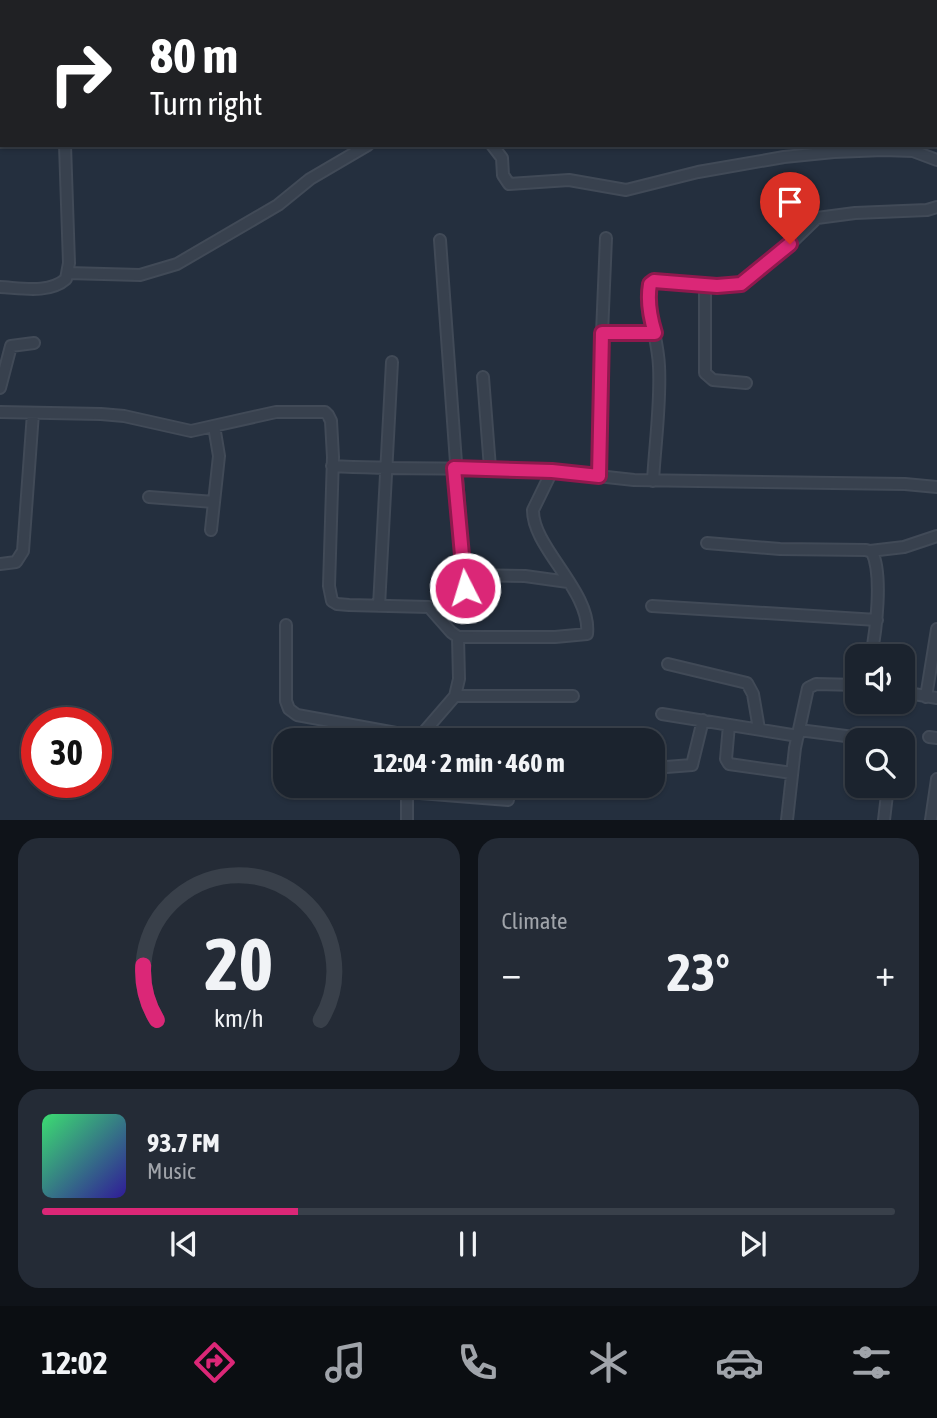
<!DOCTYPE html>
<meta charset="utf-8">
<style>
body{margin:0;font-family:"Asap Condensed",sans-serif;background:#242b36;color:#f1f3f6;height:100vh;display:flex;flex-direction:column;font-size:26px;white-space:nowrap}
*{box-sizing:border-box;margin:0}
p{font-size:23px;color:#a0a4aa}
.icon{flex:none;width:38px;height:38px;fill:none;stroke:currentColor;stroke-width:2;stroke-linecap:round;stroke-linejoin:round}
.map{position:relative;height:820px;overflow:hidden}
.side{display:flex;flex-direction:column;gap:18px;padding:18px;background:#0f1319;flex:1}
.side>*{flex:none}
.top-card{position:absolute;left:0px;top:0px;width:938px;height:147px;box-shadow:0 2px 5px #0004,0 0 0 2px #39404a;background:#202124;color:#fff;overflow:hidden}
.controls{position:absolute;left:845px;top:644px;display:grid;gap:14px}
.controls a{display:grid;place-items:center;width:70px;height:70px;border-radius:14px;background:#1b232e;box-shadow:0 2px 5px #0004,0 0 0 2px #39404a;font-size:35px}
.speed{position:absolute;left:21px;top:707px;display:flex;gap:14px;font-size:35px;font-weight:700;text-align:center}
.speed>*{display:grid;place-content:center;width:91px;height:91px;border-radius:50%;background:#1b232e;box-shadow:0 2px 5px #0004,0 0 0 2px #39404a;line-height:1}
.speed .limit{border:10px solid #d22;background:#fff;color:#111}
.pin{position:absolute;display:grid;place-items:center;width:60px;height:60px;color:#fff;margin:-72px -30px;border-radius:50% 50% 50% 0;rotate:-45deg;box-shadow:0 0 7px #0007}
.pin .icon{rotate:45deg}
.me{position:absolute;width:77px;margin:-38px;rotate:355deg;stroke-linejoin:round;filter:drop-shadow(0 0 5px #0008)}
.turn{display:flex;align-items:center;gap:24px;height:147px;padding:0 35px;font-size:32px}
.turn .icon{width:91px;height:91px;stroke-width:2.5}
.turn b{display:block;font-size:49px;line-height:60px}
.big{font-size:52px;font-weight:700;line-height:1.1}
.side .widget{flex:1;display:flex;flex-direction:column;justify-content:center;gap:10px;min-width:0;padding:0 24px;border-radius:21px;background:#242b36}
.side .dial{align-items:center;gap:0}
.dial svg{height:182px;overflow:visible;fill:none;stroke:#39404a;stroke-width:7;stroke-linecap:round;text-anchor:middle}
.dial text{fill:#f1f3f6;stroke:none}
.song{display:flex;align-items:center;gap:21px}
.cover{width:84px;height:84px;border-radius:10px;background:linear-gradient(135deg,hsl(140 70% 55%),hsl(250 70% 35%))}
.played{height:7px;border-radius:4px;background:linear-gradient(90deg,#db2777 30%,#39404a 30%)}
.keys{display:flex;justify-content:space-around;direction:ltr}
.heat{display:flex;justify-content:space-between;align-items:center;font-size:38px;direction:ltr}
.side .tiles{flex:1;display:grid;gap:18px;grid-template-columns:1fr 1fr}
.widget:last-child{grid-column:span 2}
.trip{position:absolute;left:273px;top:728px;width:392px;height:70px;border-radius:21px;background:#1b232e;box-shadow:0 2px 5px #0004,0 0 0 2px #39404a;font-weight:700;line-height:70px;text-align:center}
.menu{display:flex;height:112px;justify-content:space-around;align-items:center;background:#0b0e12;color:#a0a4aa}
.menu .icon{width:49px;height:49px}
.menu .selected{color:#db2777}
.menu b{font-size:32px;color:#f1f3f6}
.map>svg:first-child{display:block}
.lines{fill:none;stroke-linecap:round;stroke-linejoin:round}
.minor-casing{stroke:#414a57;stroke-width:14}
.minor{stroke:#38414e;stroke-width:10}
.route-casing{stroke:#8e194d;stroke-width:18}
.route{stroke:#db2777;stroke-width:12}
</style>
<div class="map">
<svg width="937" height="820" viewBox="0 0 937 820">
<rect width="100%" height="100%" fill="#242f3e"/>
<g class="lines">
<defs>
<path id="minor" d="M170,0v2
M427,0l2,2
M869,0v2
M92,2v-2
M238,2v-2
M482,2l1,-2
M654,2v-2
M936,9h1
M0,19h2
M0,95h2
M936,105h1
M492,145l10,13 1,17 6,9 60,-4 57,10 72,-18 86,-15 50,-5 49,-2 30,1 24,9
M440,240l25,348 -5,16 -20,15
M68,273l72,2 37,-11 101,-59 32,-26 58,-34
M705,285v88l8,7 33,3
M0,287c21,1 49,7 66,-8l3,-16 -4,-118
M602,333h53
M483,377l7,91
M0,388l11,-42 23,-3
M0,412l101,2 23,2 67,15 85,-19h49l3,3 3,6 2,36 -4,129 3,15 5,3 12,1 80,2 22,25 7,5h97l32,-3c5,-42 -55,-87 -54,-124l19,-39 82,9 271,4 32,3
M332,466c74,4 147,1 220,5
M599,476l1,-95 6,-143
M653,481c2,-38 8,-77 6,-115 -1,-28 -13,-54 -9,-82l4,-3 63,5 24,-2 49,-40 27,-26 38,-5 72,-3 10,-3
M149,497l65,5
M211,530l8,-74 -5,-30
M707,543l73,6 86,1 6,2c11,23 4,79 -1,104
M870,551l34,-4 33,-11
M0,564l16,-2 7,-11 10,-138
M464,575l61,1 43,6
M379,606l13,-244
M652,606l225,14
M286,625v76l3,8 8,6 121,22
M668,664l79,19 6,11 6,35
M903,692l34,6
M455,696h118
M926,697l11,-68
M662,714l136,22
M729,725l-3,34 3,5 63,9
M799,730l78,10
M929,737l8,1
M417,740l38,-44 4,-17 -1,-42
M653,768l39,-3 11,-45
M407,792l101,8
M407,820v-33
M787,820l8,-72 13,-60 8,-4 42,1
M884,820l4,-34
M931,820l6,-41"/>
</defs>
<!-- minor casing -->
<use href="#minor" class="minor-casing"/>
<!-- minor -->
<use href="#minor" class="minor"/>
</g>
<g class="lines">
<defs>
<path id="route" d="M465,588l-11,-120 98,3 47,5 3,-143h53c-5,-16 -8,-32 -5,-49l4,-3 63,5 24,-2 49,-40"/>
</defs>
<!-- route casing -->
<use href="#route" class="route-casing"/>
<!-- route -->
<use href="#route" class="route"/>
</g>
</svg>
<div class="controls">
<a><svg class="icon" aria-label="sound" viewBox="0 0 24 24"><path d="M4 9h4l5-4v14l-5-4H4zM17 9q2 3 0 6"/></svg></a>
<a><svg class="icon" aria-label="search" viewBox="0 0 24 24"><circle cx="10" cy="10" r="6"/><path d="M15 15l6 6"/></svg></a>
</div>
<div class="speed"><div class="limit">30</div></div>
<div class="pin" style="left:790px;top:244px;background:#d93025"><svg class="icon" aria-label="arrive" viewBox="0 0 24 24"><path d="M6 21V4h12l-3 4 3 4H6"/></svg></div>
<svg class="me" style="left:465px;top:588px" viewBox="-20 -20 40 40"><circle r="17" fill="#db2777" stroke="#fff" stroke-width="3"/><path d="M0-11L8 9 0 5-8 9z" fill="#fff"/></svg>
<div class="trip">12:04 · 2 min · 460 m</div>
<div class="top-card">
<div class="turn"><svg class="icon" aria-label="right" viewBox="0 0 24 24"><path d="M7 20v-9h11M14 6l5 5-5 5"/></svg><div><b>80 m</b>Turn right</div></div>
</div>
</div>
<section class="side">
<div class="tiles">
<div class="widget dial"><svg viewBox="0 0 100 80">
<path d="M14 69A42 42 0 1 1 86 69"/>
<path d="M14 69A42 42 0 0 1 8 45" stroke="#db2777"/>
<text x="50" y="56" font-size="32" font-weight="700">20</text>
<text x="50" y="72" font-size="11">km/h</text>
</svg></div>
<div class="widget"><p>Climate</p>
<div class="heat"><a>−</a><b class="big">23°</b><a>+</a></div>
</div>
<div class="widget">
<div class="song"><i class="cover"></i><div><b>93.7 FM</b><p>Music</p></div></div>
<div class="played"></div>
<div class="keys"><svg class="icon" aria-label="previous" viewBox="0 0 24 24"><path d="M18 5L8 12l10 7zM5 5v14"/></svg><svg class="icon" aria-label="pause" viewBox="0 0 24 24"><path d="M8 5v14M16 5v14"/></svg><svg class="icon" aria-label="next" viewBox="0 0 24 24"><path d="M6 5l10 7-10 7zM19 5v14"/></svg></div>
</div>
</div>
</section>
<nav class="menu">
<b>12:02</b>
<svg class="icon selected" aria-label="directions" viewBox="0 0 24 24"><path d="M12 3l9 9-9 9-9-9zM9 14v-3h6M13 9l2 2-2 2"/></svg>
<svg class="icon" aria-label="music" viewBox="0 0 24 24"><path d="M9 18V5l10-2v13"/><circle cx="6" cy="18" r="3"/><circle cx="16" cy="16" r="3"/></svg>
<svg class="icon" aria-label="phone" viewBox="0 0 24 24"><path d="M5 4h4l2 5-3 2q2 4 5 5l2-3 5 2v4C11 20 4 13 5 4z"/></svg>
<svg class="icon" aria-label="climate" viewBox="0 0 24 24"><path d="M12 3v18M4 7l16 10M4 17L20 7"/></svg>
<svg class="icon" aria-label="car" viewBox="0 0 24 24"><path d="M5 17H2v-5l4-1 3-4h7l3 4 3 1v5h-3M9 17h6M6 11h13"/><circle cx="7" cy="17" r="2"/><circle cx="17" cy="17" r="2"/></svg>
<svg class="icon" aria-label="filters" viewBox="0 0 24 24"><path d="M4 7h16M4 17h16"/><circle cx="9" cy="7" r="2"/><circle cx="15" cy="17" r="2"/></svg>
</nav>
